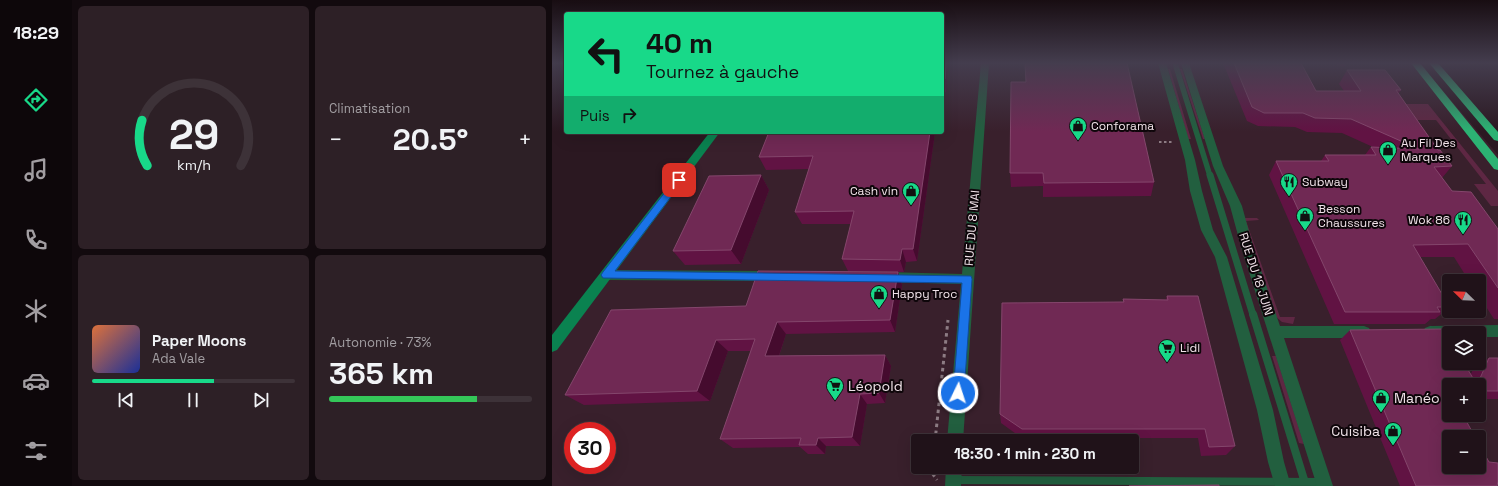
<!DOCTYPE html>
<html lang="fr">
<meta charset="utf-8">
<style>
body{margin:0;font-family:"Space Grotesk",sans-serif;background:#2d2026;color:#f1f3f6;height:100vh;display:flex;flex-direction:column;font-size:15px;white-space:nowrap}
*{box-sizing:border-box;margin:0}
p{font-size:13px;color:#a29ea2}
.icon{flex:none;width:22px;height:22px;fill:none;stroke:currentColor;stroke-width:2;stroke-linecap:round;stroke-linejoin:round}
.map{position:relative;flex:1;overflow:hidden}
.panel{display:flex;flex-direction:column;gap:6px;padding:6px;background:#120a0e;width:480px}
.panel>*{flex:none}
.banner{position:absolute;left:12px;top:12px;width:380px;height:122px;border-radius:4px;box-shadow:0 4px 16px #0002,0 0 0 1px #3d3238;background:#18d989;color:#111;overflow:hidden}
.needle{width:26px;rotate:293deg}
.tools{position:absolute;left:890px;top:274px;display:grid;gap:8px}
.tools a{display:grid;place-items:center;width:44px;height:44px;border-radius:4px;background:#201219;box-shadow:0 4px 16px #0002,0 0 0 1px #3d3238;font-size:20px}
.speed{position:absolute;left:12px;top:422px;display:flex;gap:8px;font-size:20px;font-weight:700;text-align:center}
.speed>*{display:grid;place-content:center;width:52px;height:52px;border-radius:50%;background:#201219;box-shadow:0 4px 16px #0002,0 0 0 1px #3d3238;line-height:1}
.speed .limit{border:6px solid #d22;background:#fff;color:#111}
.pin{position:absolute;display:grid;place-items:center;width:34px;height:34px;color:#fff;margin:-17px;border-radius:8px;box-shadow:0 2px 6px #0006}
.me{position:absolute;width:44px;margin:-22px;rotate:4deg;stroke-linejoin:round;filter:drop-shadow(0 0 3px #0008)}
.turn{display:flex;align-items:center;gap:14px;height:84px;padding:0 16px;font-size:18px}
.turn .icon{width:52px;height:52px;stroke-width:2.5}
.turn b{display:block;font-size:28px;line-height:34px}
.then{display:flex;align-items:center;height:38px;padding:0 16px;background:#0003;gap:8px;font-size:15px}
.big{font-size:30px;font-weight:700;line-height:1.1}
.panel .card{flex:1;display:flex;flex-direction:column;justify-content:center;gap:6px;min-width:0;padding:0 14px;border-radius:6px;background:#2d2026}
.panel .dial{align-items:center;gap:0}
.dial svg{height:104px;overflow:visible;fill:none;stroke:#3d3238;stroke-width:7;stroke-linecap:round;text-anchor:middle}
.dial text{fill:#f1f3f6;stroke:none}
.song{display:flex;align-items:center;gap:12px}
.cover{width:48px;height:48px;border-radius:6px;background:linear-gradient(135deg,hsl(20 70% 55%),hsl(230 70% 35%))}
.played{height:4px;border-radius:2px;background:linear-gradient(90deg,#18d989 60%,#3d3238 60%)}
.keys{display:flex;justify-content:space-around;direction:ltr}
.heat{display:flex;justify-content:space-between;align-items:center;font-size:22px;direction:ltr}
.charge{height:6px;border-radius:3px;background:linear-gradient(90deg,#34c759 73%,#3d3238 0)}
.panel .tiles{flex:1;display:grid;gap:6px;grid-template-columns:repeat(2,1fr)}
.trip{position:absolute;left:359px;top:434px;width:228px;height:40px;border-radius:4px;background:#201219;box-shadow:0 4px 16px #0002,0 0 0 1px #3d3238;font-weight:700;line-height:40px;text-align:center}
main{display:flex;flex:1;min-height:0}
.dock{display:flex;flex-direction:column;width:72px;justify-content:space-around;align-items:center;background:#0d070a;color:#a29ea2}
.dock .icon{width:28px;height:28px}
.dock .on{color:#18d989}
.dock b{font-size:18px;color:#f1f3f6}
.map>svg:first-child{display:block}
.built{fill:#39202c;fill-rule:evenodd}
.green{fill:#5e2743}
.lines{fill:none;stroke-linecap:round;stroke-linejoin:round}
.path-far1{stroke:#8d7c84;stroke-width:2;stroke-dasharray:2.5 2.5;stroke-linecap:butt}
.path{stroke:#8d7c84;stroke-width:3;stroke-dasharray:3.5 3.5;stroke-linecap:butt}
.lane-far2{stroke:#225f3f;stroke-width:5.5}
.lane-far1{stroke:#225f3f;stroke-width:7}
.lane{stroke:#225f3f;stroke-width:8}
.street{fill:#225f3f;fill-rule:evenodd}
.secondary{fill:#0a8250;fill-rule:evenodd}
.highway{fill:#2cb273;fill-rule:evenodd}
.wall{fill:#611343}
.shaded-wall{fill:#450b2e}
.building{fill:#702954;stroke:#84466c}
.route{fill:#1a73e8;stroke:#114b97}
.labels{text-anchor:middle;stroke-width:4;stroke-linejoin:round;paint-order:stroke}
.poi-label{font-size:12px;fill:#f1e3e9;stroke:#0e060a;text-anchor:start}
.street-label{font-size:12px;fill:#f1e3e9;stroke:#0e060a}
.near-poi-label{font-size:14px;fill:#f1e3e9;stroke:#0e060a;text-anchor:start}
</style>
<main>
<nav class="dock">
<b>18:29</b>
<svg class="icon on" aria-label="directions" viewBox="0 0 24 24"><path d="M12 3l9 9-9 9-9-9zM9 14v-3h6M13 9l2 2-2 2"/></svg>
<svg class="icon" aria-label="music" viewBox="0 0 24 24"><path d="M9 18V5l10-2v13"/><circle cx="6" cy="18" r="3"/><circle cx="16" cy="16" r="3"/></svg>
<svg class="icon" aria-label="phone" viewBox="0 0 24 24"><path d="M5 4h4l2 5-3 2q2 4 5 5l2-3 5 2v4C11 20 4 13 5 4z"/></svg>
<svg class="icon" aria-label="climate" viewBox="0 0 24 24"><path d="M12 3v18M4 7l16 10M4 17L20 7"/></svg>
<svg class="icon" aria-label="car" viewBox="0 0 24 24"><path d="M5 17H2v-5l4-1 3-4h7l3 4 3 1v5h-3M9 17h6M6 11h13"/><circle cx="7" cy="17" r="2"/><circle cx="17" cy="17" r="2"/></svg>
<svg class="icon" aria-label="filters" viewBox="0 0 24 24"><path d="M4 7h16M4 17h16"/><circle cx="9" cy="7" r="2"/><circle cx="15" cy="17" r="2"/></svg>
</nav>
<section class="panel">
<div class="tiles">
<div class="card dial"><svg viewBox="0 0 100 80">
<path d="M14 69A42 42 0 1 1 86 69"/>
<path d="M14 69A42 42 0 0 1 10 34" stroke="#18d989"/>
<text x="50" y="56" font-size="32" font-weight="700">29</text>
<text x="50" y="72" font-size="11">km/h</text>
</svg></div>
<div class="card"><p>Climatisation</p>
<div class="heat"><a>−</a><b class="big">20.5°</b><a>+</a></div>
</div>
<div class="card">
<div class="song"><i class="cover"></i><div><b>Paper Moons</b><p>Ada Vale</p></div></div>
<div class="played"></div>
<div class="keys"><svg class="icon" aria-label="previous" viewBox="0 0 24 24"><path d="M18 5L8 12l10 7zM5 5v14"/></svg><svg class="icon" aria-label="pause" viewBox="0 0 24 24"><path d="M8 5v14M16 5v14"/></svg><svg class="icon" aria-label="next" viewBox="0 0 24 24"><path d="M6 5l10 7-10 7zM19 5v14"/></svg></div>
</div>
<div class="card"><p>Autonomie · 73%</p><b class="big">365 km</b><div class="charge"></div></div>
</div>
</section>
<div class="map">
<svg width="946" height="486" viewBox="0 0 946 486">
<rect width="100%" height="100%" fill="#2b1821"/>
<!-- built -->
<path class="built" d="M390,63h477l79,92v331h-946v-140l163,-214h227zM897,281h30v30h-30zM897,333h30v30h-30zM897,385h30v30h-30zM21,431h34v34h-34zM897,437h30v30h-30zM366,441h214v26h-214z"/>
<!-- green -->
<path class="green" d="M616,69h2l21,70h-3z
M628,69h2l23,70h-2z
M835,104h41l70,87v15h-7l-17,-22h12l-50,-64h-38z
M690,218h15l2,2 -13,1 34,96h15l-2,7 -11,-2 -7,-6z
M720,356h4l28,88 -5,-1z"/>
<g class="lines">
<!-- path-far1 -->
<path class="path-far1" d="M607,142h13"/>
<!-- path -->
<path class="path" d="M383,441l13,-121
M381,467l-1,6 5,7"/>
<!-- lane-far2 -->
<path class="lane-far2" d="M623,63l35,113"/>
<!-- lane-far1 -->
<path class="lane-far1" d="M658,175l43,140"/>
<!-- lane -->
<path class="lane" d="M701,314l53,172
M401,480l371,2"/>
<!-- street -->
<path class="street" d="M429,63h8l-26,378h-16l14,-157 -78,-2 -4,-1 -2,-4 2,-4 4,-1 79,2z
M606,63h8l29,97 7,31 11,39 14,27 46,153 11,52 7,24h-16l-7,-24 -11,-52 -42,-153 -14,-27 -11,-39 -5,-31z
M629,63h8l34,103 19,40 12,44 26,76h84l5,2 2,4 -2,4 -5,2h-80l49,148h-16l-75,-236 -12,-44 -17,-40z
M54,270l167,1 4,1 2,4 -2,4 -4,1 -167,-1 -4,-1 -2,-4 2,-4z
M946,325v12h-19v-4h-30v5h-19l-5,-2 -2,-4 2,-4 5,-2z
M394,467h16l-1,19h-16z"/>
<!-- secondary -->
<path class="secondary" d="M158,132h10l-163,218 -5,2v-17z"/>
<!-- highway -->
<path class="highway" d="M859,63h9l78,96v11l-4,-1z
M877,63h9l60,69v9l-4,-1z"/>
</g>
<!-- wall -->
<path class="wall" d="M390,63h6l-2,29 -3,1 -1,7z
M671,63h78l15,28h28l-5,-7 8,-14 54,20 -3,4 40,56 14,16 -10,12 10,13 46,38v90h-4l-15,-23v-15h-10l-15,-24h-34l29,49v2l-14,11h-4l-6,5h-91l-65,-149 7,-14h45l4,-6h40l6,-8h2l-31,-14 -35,-1 -12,-5 -37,-1 -11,-5z
M782,63h12l-2,4z
M473,82l129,100 -3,14 -108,1v-11l-32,1 -1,-14z
M383,132l-18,129 -11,1 -2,10 -56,-1 -6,-12 9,-35h-49l-7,-12 14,-43 -43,1 -7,-13z
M209,175l8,15 -28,74 -56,1 -12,-14z
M346,272l4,13 -7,47 -109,2 -7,22 106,-1 6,11 -6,37 -18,1 -7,42h-34l-1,8h-17l-8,-7 -67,1 -13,-9 31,-88h-23l-18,50 -126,4 -19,-10 181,-89z
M615,296l68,150 -9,9 -25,1 -3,-18h-176l-21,-15 -1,-9 123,-112v-3l43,1z
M798,330l121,44 3,-7 15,-9h9v41h-19v-14h-30v30l48,71h-97l-60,-146z"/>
<!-- shaded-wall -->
<path class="shaded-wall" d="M394,63h2l-2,29 -1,-13z
M390,87l1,6 -1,7z
M378,132h5l-18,129 -4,-12z
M209,175l8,15 -28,74 -10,-14z
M350,249l4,13 -2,10 -4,-12z
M346,272l4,13 -7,47 -5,-12z
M225,322l9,12 -11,33 -10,-11z
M164,340l12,11 -18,50 -13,-10z
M333,355l6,11 -6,37 -6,-10z
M308,394l7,10 -7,42 -8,-9z
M266,438l8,8 -1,8 -9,-9z"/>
<!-- building -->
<path class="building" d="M390,63h4l-1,16h-3z
M473,63h102l27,119 -110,1 -1,-10h-33l1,-91h15z
M682,63h67l15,28h45l-14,-21h38l16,20h-5l42,60h2l12,16 -18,1 18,24 19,1 27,37v59l-30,-44 -55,1 36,61v1h-12l3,5h-95l-69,-151h53l-4,-6h51l-5,-8 48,2 -68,-30 -36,-1 -12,-5h-39l-12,-6z
M217,132h161l-17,117h-11l-2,11 -58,-1 12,-48 -59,1 18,-56 -54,1z
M209,175l-30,75 -58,1 36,-75z
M206,271l140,1 -8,48 -113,2 -12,34 120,-1 -6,38 -19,1 -8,43 -34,1 -2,7h-17l2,-7 -81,1 35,-100 -39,1 -19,51 -132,4 46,-85 135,-4z
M615,296h31l37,150 -26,1 -4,-18h-183l-22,-15 2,-111 122,-1 -1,-3 45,1z
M893,329l4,7v27h15l13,22 12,-27h9v33h-19v-6h-30v30h14l12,22h-26v30h30v-23l10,18 9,1v18l-1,5h-81l-66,-156z
M667,485v1h-90z"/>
<!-- sky -->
<linearGradient id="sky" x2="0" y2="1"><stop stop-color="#180d12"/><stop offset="0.48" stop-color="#443d4e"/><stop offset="1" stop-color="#443d4e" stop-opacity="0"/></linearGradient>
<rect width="946" height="131" fill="url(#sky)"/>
<!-- route -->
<path class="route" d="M127,177l3,1 1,2 -1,2 -67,89 356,5 1,3 -8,114 -2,4 -4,2 -4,-2 -1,-4 9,-110 -359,-5 -2,-3 2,-3 73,-94z"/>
<!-- icons -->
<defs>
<symbol id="shop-pin" viewBox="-11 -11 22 30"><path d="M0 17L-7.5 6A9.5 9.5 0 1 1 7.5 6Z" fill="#18d989" stroke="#0e060a"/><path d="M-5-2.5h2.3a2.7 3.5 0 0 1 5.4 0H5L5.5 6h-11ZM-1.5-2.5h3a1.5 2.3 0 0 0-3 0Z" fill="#111"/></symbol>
<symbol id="restaurant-pin" viewBox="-11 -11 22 30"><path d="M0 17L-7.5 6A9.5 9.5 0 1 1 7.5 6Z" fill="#18d989" stroke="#0e060a"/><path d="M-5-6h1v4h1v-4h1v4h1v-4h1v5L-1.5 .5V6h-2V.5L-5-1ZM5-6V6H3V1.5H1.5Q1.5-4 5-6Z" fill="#111"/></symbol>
<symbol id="supermarket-pin" viewBox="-11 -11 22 30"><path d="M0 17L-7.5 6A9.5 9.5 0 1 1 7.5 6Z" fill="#18d989" stroke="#0e060a"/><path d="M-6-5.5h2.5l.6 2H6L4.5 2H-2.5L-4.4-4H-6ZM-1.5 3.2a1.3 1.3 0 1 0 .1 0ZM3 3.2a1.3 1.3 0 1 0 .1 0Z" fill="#111"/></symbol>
</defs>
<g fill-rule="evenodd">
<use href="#shop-pin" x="516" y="116" width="20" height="27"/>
<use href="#shop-pin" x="826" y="140" width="20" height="27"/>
<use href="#restaurant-pin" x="727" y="172" width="20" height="27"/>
<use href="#shop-pin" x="349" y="181" width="20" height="27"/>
<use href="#shop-pin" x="743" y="206" width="20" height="27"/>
<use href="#restaurant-pin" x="901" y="210" width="20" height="27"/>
<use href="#shop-pin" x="317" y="284" width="20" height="27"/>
<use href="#supermarket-pin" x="605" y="338" width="20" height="27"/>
<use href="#supermarket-pin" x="273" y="376" width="20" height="27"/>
<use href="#shop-pin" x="819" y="388" width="20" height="27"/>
<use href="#shop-pin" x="831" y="421" width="20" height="27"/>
</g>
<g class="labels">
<!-- poi labels -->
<g class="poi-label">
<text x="539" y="130">Conforama</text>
<text x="849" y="147">Au Fil Des<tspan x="849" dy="14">Marques</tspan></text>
<text x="750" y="186">Subway</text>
<text x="346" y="195" text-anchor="end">Cash vin</text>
<text x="766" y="213">Besson<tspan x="766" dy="14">Chaussures</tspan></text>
<text x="898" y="224" text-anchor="end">Wok 86</text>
<text x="340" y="298">Happy Troc</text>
<text x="628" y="352">Lidl</text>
</g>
<!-- street labels -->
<g class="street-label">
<text transform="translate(420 228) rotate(-85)" y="4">RUE DU 8 MAI</text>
<text transform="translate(704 274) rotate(72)" y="4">RUE DU 18 JUIN</text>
</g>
<!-- near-poi labels -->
<g class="near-poi-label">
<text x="296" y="391">Léopold</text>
<text x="842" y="403">Manéo</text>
<text x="828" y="436" text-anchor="end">Cuisiba</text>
</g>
</g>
</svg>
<div class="tools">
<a><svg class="needle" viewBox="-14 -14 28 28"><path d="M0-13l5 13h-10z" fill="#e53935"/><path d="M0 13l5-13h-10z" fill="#a29ea2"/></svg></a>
<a><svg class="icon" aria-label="layers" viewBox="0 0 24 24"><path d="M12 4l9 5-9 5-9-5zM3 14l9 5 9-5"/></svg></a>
<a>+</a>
<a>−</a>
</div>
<div class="speed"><div class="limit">30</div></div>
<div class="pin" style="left:127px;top:180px;background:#d93025"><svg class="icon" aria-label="arrive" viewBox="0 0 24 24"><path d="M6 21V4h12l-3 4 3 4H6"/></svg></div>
<svg class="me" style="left:406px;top:393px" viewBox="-20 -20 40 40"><circle r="17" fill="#1a73e8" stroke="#fff" stroke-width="3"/><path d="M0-11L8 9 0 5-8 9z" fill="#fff"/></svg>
<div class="trip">18:30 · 1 min · 230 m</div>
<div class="banner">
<div class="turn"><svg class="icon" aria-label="left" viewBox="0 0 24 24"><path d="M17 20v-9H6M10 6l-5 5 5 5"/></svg><div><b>40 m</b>Tournez à gauche</div></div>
<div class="then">Puis<svg class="icon" aria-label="right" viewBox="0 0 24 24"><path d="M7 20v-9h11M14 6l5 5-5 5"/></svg></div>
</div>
</div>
</main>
